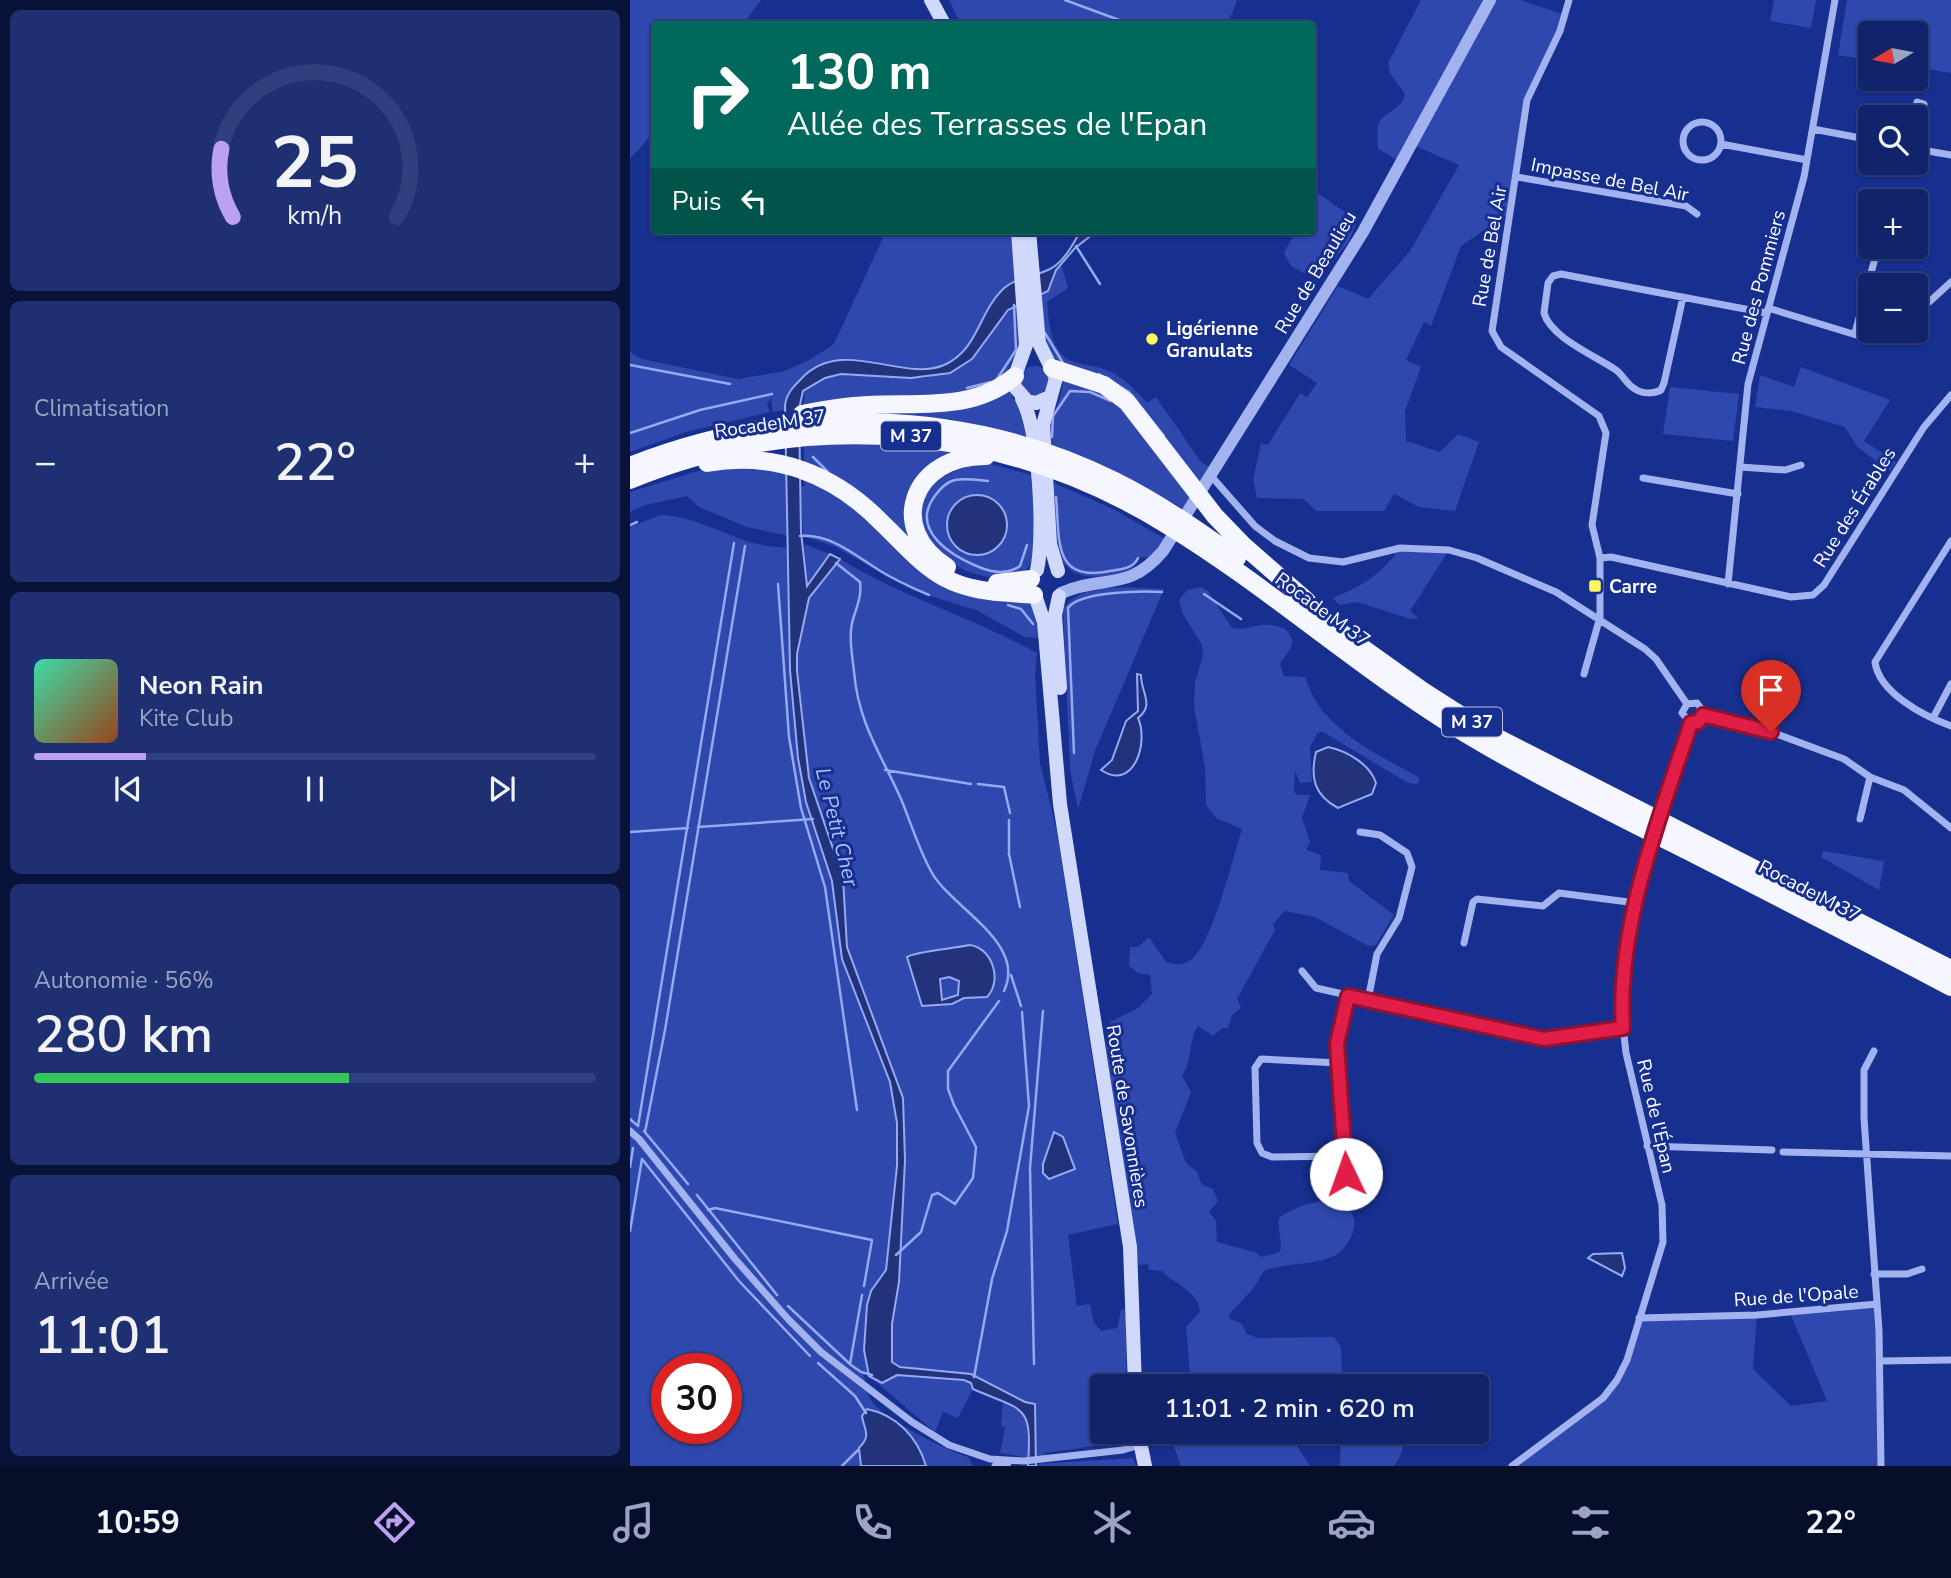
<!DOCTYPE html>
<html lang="fr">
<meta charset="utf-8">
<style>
body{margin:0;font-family:"Nunito Sans",sans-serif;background:#1e2f72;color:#f1f3f6;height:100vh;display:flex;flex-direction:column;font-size:26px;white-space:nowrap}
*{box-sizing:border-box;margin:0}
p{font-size:23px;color:#9ca4c1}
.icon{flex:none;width:38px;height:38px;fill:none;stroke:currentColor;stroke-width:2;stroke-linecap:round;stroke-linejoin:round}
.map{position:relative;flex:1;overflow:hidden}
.details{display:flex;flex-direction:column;gap:10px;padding:10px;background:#09133a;width:630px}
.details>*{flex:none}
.banner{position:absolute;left:21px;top:21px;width:665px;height:214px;border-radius:7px;box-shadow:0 2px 5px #0004,0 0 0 2px #30407e;background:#00695c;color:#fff;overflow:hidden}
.needle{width:46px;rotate:260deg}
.buttons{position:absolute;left:1228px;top:21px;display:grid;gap:14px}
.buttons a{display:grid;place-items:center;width:70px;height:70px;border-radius:7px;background:#11236a;box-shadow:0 2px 5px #0004,0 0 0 2px #30407e;font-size:35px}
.speed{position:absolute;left:21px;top:1353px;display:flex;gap:14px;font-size:35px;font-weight:700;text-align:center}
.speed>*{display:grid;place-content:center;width:91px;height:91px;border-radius:50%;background:#11236a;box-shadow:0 2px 5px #0004,0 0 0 2px #30407e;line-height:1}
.speed .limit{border:10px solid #d22;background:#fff;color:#111}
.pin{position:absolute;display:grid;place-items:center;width:60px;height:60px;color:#fff;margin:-72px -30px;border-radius:50% 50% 50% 0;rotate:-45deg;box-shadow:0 0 7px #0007}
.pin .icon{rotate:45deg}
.me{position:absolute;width:77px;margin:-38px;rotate:357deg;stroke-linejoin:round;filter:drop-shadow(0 0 5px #0008)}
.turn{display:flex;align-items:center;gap:24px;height:147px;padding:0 21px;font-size:32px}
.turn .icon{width:91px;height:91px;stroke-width:2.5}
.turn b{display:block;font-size:49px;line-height:60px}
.then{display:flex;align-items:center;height:66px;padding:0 21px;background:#0003;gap:14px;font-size:26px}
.big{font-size:52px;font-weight:600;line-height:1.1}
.details .tile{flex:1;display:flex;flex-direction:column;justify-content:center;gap:10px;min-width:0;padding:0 24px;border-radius:10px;background:#1e2f72}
.details .dial{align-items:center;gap:0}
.dial svg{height:182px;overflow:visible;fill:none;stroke:#30407e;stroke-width:7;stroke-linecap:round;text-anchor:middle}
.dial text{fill:#f1f3f6;stroke:none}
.song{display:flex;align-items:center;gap:21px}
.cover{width:84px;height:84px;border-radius:10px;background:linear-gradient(135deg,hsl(160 70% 55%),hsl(20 70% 35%))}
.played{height:7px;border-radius:4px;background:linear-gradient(90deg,#bca0f2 20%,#30407e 20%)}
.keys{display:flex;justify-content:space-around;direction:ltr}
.heat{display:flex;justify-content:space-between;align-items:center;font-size:38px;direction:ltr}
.charge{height:10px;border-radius:5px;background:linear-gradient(90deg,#34c759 56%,#30407e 0)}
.trip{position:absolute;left:460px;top:1374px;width:399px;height:70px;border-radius:7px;background:#11236a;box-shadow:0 2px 5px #0004,0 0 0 2px #30407e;font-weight:600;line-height:70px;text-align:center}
.tabs{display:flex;height:112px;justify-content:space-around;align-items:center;background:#070e2a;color:#9ca4c1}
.tabs .icon{width:49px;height:49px}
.tabs .active{color:#bca0f2}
.tabs b{font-size:32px;color:#f1f3f6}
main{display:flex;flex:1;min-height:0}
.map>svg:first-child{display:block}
.green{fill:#2e48ae;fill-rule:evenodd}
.water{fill:#22337c;stroke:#95aaf2;stroke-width:2;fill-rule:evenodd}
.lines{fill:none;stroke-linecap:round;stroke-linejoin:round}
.stream{stroke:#95aaf2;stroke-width:2.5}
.minor{stroke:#a3b3ef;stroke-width:7}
.tertiary{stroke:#a3b3ef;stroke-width:12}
.secondary{stroke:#d0d8fb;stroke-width:14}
.trunk{stroke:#f5f6ff;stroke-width:18}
.route-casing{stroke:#92132f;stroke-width:18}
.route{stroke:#e11d48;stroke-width:12}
.poi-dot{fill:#fff761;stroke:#172f8e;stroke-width:2.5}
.labels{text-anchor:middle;stroke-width:6;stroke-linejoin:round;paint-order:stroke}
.shield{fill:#172f8e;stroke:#b9c1dd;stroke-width:2}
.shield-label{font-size:18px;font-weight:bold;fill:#fff}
.street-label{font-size:19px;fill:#fff;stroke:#172f8e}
.poi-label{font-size:19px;font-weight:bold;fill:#fff;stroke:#172f8e;text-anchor:start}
.water-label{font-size:21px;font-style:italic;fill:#aebef6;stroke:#172f8e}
</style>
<main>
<section class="details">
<div class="tile dial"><svg viewBox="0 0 100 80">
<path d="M14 69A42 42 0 1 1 86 69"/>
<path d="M14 69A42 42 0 0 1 9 39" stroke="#bca0f2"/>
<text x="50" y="56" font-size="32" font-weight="700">25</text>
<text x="50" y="72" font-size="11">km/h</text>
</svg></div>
<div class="tile"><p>Climatisation</p>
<div class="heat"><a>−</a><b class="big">22°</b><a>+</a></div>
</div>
<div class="tile">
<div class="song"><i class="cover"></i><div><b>Neon Rain</b><p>Kite Club</p></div></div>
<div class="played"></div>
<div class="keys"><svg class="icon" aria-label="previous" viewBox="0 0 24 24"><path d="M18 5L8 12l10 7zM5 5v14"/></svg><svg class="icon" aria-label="pause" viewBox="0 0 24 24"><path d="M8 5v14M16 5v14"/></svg><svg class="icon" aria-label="next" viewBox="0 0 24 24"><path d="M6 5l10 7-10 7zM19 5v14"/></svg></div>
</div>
<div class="tile"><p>Autonomie · 56%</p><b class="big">280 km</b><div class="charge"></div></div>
<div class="tile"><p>Arrivée</p><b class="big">11:01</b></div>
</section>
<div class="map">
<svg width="1321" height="1466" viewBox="0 0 1321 1466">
<rect width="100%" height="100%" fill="#172f8e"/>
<!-- green -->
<path class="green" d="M0,0h131l-18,24h-89v108l-24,27z
M319,0h288l-9,24h-267z
M791,0h99l45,15 -33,71 -20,125 -51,35 -30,80 -7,-4 -18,38 15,7 -16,44 1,30 34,11 18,-18 21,8 -24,69 -36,-4 -25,-13 -10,17h-68l-12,-12 -47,-1 -4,-18 8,-37 7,2 32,-52 7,4 10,-14 -28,-18 49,-79 30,13 42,-48 49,-86 -48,-21 -10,18 -23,-13c-3,-38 5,-27 25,-48l2,-7 -15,-21 -2,-10z
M1144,0h42l-5,28 -41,-7z
M1217,0h104v73l-35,-6v-34h-45v27l-33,-5z
M689,194l27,19 10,11 -8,19 -31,37 -26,-14 -7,-13 12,-22h16l1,-26z
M256,231h127l4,49c-37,23 -35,74 -76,86 -49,14 -101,-30 -143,16 -8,9 -13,15 -13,28l-12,2 -2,-14 -4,7 3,7 -84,20 -56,20v-100l12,7 96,20 47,-8 26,-12 23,-15z
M431,264l7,24 -21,14c2,19 3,51 25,59 10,4 21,4 32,8 17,6 31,20 43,34l9,-6 45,65 8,5 -10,16 -57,-73 -78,-44 -11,-9 -7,-10 -7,-52z
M390,303c2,33 0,47 -18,77l-55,18 -145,10 3,-12 -2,-5 22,-13 16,-4 86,4 50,-25 20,-32z
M390 381a15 15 0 1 1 30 0a15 15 0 1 1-30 0Z
M1171,367l89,33 -26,41 32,21 -6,9 -33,-24 -12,-20 -54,-16 -36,-4 5,-32 34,12z
M433,378l50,20 78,99 -7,12 -61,-34 -75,-30c-2,-26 16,-45 15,-67z
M1040,387l69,7 -6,47 -70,-7z
M377,388l9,14 14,35 -80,-18 -89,-6z
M251,443l78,9 -34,20 -6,75 -115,-82v-20z
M354,462l47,13c2,28 15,77 -8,98 -11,2 -22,4 -33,4 -35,-3 -77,-37 -69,-75 2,-10 14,-23 20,-32zM348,494l9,2 20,20 -1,19 -48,13c-19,-21 -9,-49 20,-54z
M105,465l52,8 1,63 -41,-9 -48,-20 -12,-11 -42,9 -15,7v-20l64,-20z
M173,477l39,18 73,70 115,39 7,11 2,23 -14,-1 -49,-27 -62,-19 -80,-45 -31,-10 -2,-49 4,-1z
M422,482l61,27 54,31 -18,17h-9c-4,14 -18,15 -31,18 -64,12 -54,-49 -57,-93z
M30,515c45,1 83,35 128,32l2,123 7,1v-17l12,-56 31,-39c63,38 133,59 197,94l-2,20 5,90 17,69 61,392 -50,11 9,71 13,-2 4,19 7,8 16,-3 4,-18 6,-1 -1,77h-24v46h26v9l-83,12 -1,4 -7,1 -12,-56 -54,-28 -76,-8c-11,-16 0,-64 4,-84l-13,-12c-25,31 -24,68 -17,106l-6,-3c3,8 4,24 10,30 17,19 70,46 95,54l5,9h-47l-12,-29 -38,-26 -10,12 2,15 -10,22 3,6h-231v-939zM37,1368h59v60h-59z
M174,544l26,10 -24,34z
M770,548l49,2 -39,61 9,7 -8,1 -54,-17 -17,3 -8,-7c30,-12 49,-23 68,-50z
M570,587l8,4 24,37c21,4 26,-10 53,1 15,15 3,21 -5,35l4,12 21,1c16,53 70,75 115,101l-3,6 -9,-1 -85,-51h-5l-8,15 2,35 -12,1 -5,-12 -1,20 3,4h13l-8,23 8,24 -4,8 15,5 -1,15 28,3 1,8 45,34 -18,30 -8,1 -53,-29 -30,-6 -12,13 2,6 -38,69 4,9 -9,7 -4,13h-6l-9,8 -15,-10c-10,15 -5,34 -16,50l9,16 -16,41 11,30 11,9 5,13 11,4 5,12 -9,11 7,9 1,21 38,10 6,5 19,-5c3,-11 -3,-22 -1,-34 14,-11 45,-22 62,-14 25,10 10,43 -7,52 -22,10 -48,6 -70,15l-11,18 -23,24 -1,5 13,6 5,10 11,4 76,-1 7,10 1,28 -78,2 -6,3 -1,6h-73l7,-1 -5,-58 14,-15c-1,-21 -25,-27 -38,-41l-13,-1 -1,-6 -10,1 -33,-224 5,-19 28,-14 14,-14 -2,-19 -12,-2 -9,-7 1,-19h8l11,-10 17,25c9,3 18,4 26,-3 22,-20 40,-99 50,-130l-26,-11 -10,-13 -1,-38 -11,-61 1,-24 8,-26 -1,-11 -19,-31 -4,-13 8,-11z
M534,589l-69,162 -17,59 -8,-41 -7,-160c18,-28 70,-21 101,-20z
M1193,851l61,10 -5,29 -58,-33z
M1247,1304l4,162h-369l56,-42 49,-44 22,-62 118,-3 -4,54 38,37 36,-5 -37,-88z
M267,1375l67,5 7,3 2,6 -15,29 -15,-6 -8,20 -59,-50 6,1z
M373,1402l23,11 3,45 -29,-5 5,-26h-4z
M539,1432h119l22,34h-129z
M711,1432h58c8,11 3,23 -5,34h-54z
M503,1458l3,8h-100v-2z"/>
<!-- water -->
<path class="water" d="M467,231l-22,17 -19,22 -8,21 -40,19 -36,49 -22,14 -39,5 -70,-4 -16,4 -22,13 -4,18 2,123 6,54 23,-32 10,5 -31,39 -12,56v17l12,107 34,100 4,69 56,151 2,62 -6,122 -7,42v38l8,5 71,7 54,28 10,2 1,62h-8c4,-63 -3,-54 -55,-77l-2,-6 -7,-3 -67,-5 -15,8 -13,-7 -5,-26 3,-45 4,-14 15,-21 11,-104v-43l-7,-41 -48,-123 -10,-78 -26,-79 -8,-44 -8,-88 -5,-264c1,-12 8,-19 16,-27 41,-44 101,4 143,-14 34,-15 34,-51 58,-75 13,-13 33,-13 48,-21 14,-7 23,-25 30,-37z
M317 525a30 30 0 1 1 60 0a30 30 0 1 1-60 0Z
M507,674l4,1c0,18 14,30 -3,43 11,24 -4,74 -37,52l11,-10 14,-39 12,-10z
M698,747c19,4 42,17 48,36l-4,11 -34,14c-24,-13 -28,-30 -22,-56z
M340,945c22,3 33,35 17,52l-23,1 -12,6 -30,2 -15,-49c5,-5 50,-9 63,-12zM319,977l10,4 -1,14 -16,5 -2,-21z
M424,1132l9,5 12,32 -26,10 -6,-6v-9z
M992,1253l3,15 -3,8 -34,-18 5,-4z
M237,1409c30,6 51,29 59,57h-65l-2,-18c13,-13 5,-18 3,-32z"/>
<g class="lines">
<!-- stream -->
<path class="stream" d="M435,0l65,24
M446,246l24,38
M415,333l18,30
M0,365l100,19
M469,374l30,18 35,44
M367,379l19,-29 -2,-45
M337,388l24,-6
M0,433l70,-23 72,-16
M422,437l1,-21 17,-25 20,1 21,9
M183,457l15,15
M358,481c-10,-1 -23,-3 -33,-1 -9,2 -15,9 -21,17 -24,34 18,59 45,70 14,6 28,8 41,-1l7,-21
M426,497c4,42 -4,86 54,74 11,-2 23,-2 28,-13
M0,525l7,-3
M170,536c34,-3 61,25 89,40 13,7 26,13 40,19
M206,563l24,19c2,15 -4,26 -8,41 -3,15 0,32 2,48 4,52 27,83 47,128 10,24 18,51 31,74 21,36 95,70 72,118
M148,584l11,153 12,71 24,79 32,223
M574,594l37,25
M378,605l13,4 12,15
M444,753l-6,-145c12,-17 74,-17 94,-16
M255,770l86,14
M348,784l26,3 6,26
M379,820v34l11,53
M68,827l115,-8
M0,832l58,-4
M381,975l10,31
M0,1119l8,7
M8,1126l96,-583
M14,1131l44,53
M15,1132l20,-102 80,-484
M12,1159l97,122 71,75
M0,1167l3,-19
M67,1195l80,100
M78,1210l7,-2 157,32 -8,46
M0,1231l12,-72
M266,1255l25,-23 11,-37 6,-2 17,11 18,-26 3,-31 -22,-42 -6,-16v-18l51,-70
M158,1306l63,59 10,7 11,3
M188,1363l37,33 11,17
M220,1364l12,-69
M404,1364l-4,-196 13,-157
M344,1377l18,-98 15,-48 22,-125 -7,-94
M212,1466l16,-16"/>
<!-- minor -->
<path class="minor" d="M939,0l-9,31 -33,69 -35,231 9,16 98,69 7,17 -14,92 8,33v59l-16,57
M1053 141a19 19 0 1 1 38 0a19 19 0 1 1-38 0Z
M1183,129l58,11
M1091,144l86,16
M1286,147l8,-43 -7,-2
M1286,149l35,6
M887,177l169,29 11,8
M1053,297l-19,86 -3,7c-8,4 -19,4 -26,-1 -8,-4 -12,-14 -19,-19 -20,-14 -65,-32 -72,-57l4,-30 5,-7 8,-2 205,39
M1138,308l108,33 14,-3 8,-7
M1286,314l35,-32
M1225,333l23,-86
M1110,467l45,3 16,-5
M582,477l43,49 20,15 34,17 34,4 57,-14 49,2 28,8 79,34 89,57 11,10 31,45
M1013,478l95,16
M1321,541l-76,121c4,31 49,54 76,64
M970,558l11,-1 180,40 22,-2 11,-10 100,-158 27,-32
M1098,584l20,-200 56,-207 31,-177
M1057,704l10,-1 6,8 -3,9 -9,3
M1057,704l-5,9 9,10
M1073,715l55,12 86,32 26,18 34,13 47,38
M1303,718l18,-34
M1031,819l30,-96
M1230,819l10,-42
M730,832l20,3 27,18 5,14 -13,51 -22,36 -9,46
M834,943l9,-41 4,-3 66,7 16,-13 77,10
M672,971l14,17 228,51 79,-11
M1244,1051l-10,19v48l15,213 2,135
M708,1063l-77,-4 -6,9 2,75 5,10 10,4 72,-1
M0,1131l9,8 96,120 53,60 33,33 91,70 37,23 41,14 34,2 99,-11 17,-5
M1017,1146l125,4
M1153,1152l168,4
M716,1174l-9,-130 11,-48
M1244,1274h33l15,-5
M1009,1318l118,-3 120,-11
M1250,1361l71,-1
M365,1466l13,-3
M882,1466l91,-68 14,-18 10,-20 36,-118 -1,-37 -36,-152 -5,-45 11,-87 23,-84"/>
<!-- tertiary -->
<path class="tertiary" d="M431,593c44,-19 66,0 102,-42l200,-319 127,-232"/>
<!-- secondary -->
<path class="secondary" d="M301,0l13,24
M388,231l8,114 -11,31 -1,10 13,15 9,2 14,-6
M399,231l10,112 17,35 -13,47 7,119 8,27
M392,399c17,31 23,135 15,171
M429,596l-4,19 5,73
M406,598l8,24 16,182 70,443 5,139
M508,1432l7,34"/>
<!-- trunk -->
<path class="trunk" d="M422,368l52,17 23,17 88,114 28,29 64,56
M172,414c21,-4 43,-8 65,-9 51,-3 106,7 148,-29
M77,463c68,-12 127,11 174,59 21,20 39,42 64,56 28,15 59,14 89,17
M0,466c156,-62 334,-60 485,15 44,22 83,49 122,77
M0,480c178,-73 375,-56 539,46 109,67 204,155 316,219 66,38 135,72 203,106 88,45 176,90 263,136
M317,567c-62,-39 -34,-112 39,-111
M367,583l34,-4
M664,599l129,92 69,44 459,234"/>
</g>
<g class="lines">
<defs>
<path id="route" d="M716,1174l-9,-130 11,-48 196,43 79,-11c-7,-100 37,-212 68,-305l7,-1 5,-7 68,17"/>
</defs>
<!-- route casing -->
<use href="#route" class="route-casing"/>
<!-- route -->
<use href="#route" class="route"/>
</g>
<!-- markers -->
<g class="poi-dot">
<circle cx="522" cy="339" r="7"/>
<rect x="958" y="579" width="14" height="14" rx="3.5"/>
</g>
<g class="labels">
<!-- shield labels -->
<g class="shield">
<rect x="251" y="421.5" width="60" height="29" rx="5"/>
<rect x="812" y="707.5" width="60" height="29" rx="5"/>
</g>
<g class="shield-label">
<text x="281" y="442">M 37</text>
<text x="842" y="728">M 37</text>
</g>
<!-- street labels -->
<g class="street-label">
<text transform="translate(980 179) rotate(11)" y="7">Impasse de Bel Air</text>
<text transform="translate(859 246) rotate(-80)" y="7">Rue de Bel Air</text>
<text transform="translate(685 272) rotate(-59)" y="7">Rue de Beaulieu</text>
<text transform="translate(1128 287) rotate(-75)" y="7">Rue des Pommiers</text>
<text transform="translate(140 423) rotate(-8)" y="7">Rocade M 37</text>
<text transform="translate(1224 507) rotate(-58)" y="7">Rue des Érables</text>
<text transform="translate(693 609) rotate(36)" y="7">Rocade M 37</text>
<text transform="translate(1180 890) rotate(27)" y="7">Rocade M 37</text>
<text transform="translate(498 1116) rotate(81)" y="7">Route de Savonnières</text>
<text transform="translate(1027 1116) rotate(77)" y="7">Rue de l'Épan</text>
<text transform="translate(1166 1295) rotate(-4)" y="7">Rue de l'Opale</text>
</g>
<!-- poi labels -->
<g class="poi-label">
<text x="536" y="335">Ligérienne<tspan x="536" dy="22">Granulats</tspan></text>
<text x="979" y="593">Carre</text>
</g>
<!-- water labels -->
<g class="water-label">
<text transform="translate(207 827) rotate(76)" y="7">Le Petit Cher</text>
</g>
</g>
</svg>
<div class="buttons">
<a><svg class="needle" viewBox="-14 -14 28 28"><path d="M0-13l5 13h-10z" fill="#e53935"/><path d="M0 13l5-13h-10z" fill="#9ca4c1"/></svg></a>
<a><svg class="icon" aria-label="search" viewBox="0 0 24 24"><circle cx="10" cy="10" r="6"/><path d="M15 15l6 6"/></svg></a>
<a>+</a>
<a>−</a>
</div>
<div class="speed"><div class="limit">30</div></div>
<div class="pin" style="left:1141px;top:732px;background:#d93025"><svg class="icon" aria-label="arrive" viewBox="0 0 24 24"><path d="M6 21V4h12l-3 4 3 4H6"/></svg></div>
<svg class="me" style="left:716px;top:1174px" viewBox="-20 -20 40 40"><circle r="19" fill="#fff"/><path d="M0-13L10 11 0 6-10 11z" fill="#e11d48"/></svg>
<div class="trip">11:01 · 2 min · 620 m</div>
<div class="banner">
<div class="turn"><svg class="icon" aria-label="right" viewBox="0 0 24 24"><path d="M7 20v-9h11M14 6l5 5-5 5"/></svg><div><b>130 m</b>Allée des Terrasses de l'Epan</div></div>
<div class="then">Puis<svg class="icon" aria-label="left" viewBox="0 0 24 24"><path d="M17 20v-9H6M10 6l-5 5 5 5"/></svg></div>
</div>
</div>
</main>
<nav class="tabs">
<b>10:59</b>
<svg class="icon active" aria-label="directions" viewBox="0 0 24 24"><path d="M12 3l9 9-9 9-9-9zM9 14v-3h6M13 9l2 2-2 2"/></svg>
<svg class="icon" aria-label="music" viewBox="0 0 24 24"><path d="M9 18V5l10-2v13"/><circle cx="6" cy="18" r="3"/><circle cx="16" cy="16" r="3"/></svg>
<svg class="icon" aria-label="phone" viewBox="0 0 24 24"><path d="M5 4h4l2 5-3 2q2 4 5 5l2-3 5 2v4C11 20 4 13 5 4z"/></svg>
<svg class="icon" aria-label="climate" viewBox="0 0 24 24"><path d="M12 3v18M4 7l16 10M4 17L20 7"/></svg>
<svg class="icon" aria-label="car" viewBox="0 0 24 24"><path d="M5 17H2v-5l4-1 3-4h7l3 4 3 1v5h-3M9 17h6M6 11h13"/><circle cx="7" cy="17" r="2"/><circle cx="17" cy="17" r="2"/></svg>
<svg class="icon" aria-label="filters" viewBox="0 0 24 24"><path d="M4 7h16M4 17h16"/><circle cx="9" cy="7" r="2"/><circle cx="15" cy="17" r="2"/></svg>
<b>22°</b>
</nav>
